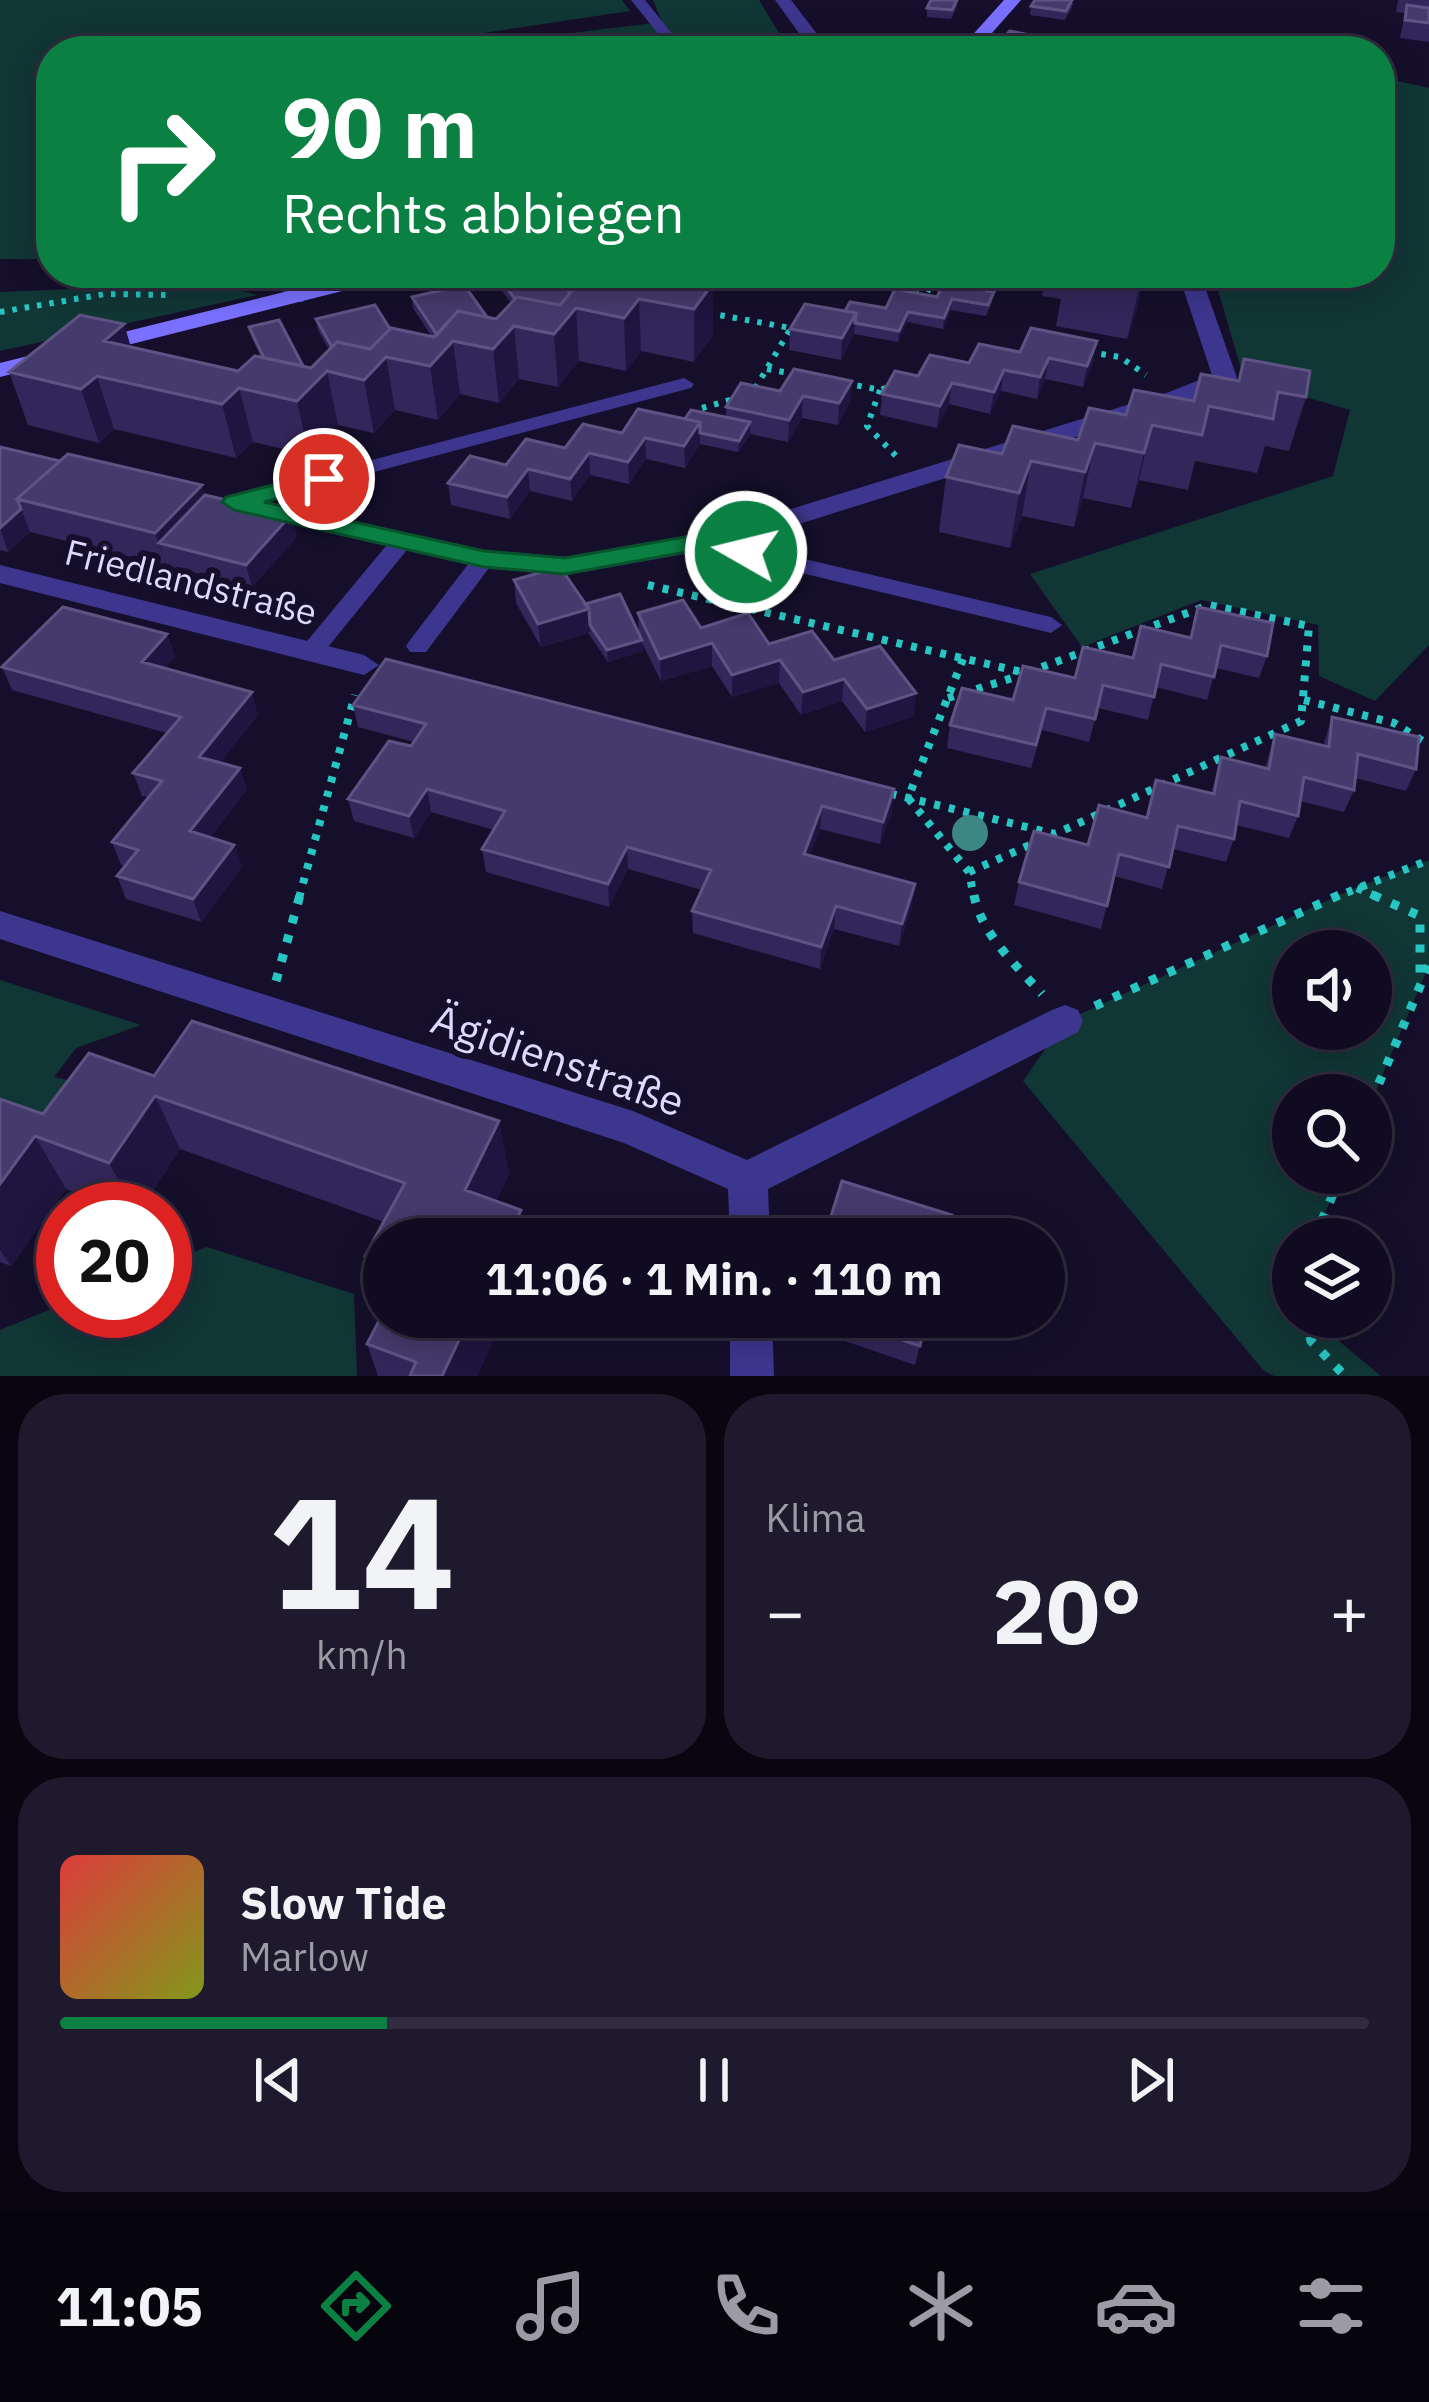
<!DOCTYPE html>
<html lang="de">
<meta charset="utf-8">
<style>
body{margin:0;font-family:"IBM Plex Sans",sans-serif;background:#1e192d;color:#f1f3f6;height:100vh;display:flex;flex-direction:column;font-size:45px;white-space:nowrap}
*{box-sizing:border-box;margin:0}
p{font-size:39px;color:#9c9ba5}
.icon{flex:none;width:66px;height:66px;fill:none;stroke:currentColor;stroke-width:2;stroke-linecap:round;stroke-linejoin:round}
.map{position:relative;height:1376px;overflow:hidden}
.side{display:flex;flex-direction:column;gap:18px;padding:18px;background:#090612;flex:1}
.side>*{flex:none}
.guide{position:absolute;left:36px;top:36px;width:1359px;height:252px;border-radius:48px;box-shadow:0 6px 30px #0003,0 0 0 3px #302b3e;background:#0b8043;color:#fff;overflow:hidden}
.buttons{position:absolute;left:1272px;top:930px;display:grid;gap:24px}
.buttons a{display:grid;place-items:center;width:120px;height:120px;border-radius:50%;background:#100b20;box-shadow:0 6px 30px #0003,0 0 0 3px #302b3e;font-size:60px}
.speed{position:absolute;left:36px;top:1182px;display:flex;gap:24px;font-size:60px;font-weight:700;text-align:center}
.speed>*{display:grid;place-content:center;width:156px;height:156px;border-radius:50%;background:#100b20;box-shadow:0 6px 30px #0003,0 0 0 3px #302b3e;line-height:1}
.speed .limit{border:18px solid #d22;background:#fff;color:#111}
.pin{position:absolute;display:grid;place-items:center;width:102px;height:102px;color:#fff;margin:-51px;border:6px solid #fff;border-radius:50%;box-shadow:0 3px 12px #0007}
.me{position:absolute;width:132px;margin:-66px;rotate:278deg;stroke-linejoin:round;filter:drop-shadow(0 0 9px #0008)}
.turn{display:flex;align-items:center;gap:42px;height:252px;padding:0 48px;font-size:54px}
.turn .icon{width:156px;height:156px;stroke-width:2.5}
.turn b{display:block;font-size:84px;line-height:102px}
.big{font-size:90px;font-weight:700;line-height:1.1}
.side .tile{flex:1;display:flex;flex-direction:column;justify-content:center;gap:18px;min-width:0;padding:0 42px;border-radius:48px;background:#1e192d}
.side .dial{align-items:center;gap:0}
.dial b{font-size:156px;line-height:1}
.song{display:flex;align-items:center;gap:36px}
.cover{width:144px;height:144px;border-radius:18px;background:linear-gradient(135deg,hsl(0 70% 55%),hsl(70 70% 35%))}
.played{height:12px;border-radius:6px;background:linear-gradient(90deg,#0b8043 25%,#302b3e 25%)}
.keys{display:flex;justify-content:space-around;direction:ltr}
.heat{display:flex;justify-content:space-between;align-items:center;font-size:66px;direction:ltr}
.side .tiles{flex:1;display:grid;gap:18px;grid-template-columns:1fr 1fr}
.tile:last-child{grid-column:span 2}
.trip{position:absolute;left:363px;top:1218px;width:702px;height:120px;border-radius:60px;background:#100b20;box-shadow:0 6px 30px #0003,0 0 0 3px #302b3e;font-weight:700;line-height:120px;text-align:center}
.tab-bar{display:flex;height:192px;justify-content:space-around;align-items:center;background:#06040d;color:#9c9ba5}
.tab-bar .icon{width:84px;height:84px}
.tab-bar .on{color:#0b8043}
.tab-bar b{font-size:54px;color:#f1f3f6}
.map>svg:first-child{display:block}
.green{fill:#113636;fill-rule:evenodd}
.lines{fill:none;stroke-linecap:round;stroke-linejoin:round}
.path-far2{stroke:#27c6c3;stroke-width:6;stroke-dasharray:4.5 8;stroke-linecap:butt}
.path-far1{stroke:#27c6c3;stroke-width:8;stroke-dasharray:6 9;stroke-linecap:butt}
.path{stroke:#27c6c3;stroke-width:9;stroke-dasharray:8 12;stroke-linecap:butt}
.lane{fill:#3d368e;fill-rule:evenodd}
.street{fill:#3d368e;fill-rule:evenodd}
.secondary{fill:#7a70ff;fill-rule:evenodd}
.tree{fill:#3c8784}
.wall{fill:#33265a}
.shaded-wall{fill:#1f1540}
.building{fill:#453a6c;stroke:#5e5383;stroke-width:3}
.route{fill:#0b8043;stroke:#07532c;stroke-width:3}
.labels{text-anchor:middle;stroke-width:12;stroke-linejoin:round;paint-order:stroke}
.street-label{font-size:36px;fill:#dfd9ff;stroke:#150f2b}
.near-street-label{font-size:42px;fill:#dfd9ff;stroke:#150f2b}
</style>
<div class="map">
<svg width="1429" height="1376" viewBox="0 0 1429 1376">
<rect width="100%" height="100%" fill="#150f2b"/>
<!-- green -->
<path class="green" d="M0,0h622l8,11 -267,40h-312v208h-51z
M653,0h106l31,51h-365l237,-29z
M1380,77l49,11v557l-54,56 -56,-25 -1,-51 -117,-25 -119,47 -52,-73 303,-98 17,-66 -106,-31 -31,-106h167z
M213,283l44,12 -257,56v-59z
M1429,860v105l-58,137v-7h-78v78h49l-28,66h-21v78h30l17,25 41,34h-107l-11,-6 -240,-289 42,-60 290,-133zM1293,951h78v78h-78z
M0,980l141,45 -65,23 -22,29 71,17 -125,49z
M207,1247l147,47 3,82h-357v-46l63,-26v7h102v-48z"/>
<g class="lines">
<!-- path-far2 -->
<path class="path-far2" d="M691,281l33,-8
M915,295l12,-3 10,-19
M0,312l105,-18 65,1
M708,313l83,15 -38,64
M1089,352l31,5 26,18
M767,369l34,6
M845,383l35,7 15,-5
M880,390l-13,36 31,32
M702,408l38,-11"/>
<!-- path-far1 -->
<path class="path-far1" d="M648,585l378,88 183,-68 100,21 -8,95 -246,113 -171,-42
M963,659l-55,139 61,74 5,26
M948,698l77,-24
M1304,700l90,23 35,22
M969,872l70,-31
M1357,888l23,10
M299,898l56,-203
M1333,898l96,-38"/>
<!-- path -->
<path class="path" d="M974,895c7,39 43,71 68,99
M1373,895l47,21v66
M276,981l24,-86
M1095,1006l244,-111
M1371,1102l58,-137
M1314,1239l28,-66
M1306,1317l5,24 34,35"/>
<!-- lane -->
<path class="lane" d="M631,0h14l41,51h-14z
M684,378l10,6 -3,4 -457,121 -11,-6 4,-5z
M403,533l8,2 3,5 -3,5 -92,113h-16l-4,-6 4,-6 92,-111z
M702,535l349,82 11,8 -11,8 -357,-86 -3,-5 3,-5z
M484,552l11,7 -3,5 -66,88h-16l-4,-6 4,-6 66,-86z"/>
<!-- street -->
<path class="street" d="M775,0h16l39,51h-18z
M277,273h22l7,24 -3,5h-16z
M1178,273h22l37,105 -4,5 -46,19 -391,123 -94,26 -137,24 -81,-7 -231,-53 -13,-8 13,-8 231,51 81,7 136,-23 77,-21 391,-121 43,-17z
M0,565l364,90 15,10 -15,10 -364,-92z
M0,911l633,200 114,49 305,-150 13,-5 13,5 5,11 -5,11 -310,157 2,50h-40l-2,-50 -104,-46 -624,-204z
M730,1317h42l2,59h-44z"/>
<!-- secondary -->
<path class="secondary" d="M1004,0h17l-45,51h-18z
M360,273h37l-3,5 -394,99v-14z"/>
</g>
<!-- trees -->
<circle class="tree" cx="970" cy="833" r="18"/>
<!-- wall -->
<path class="wall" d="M1398,0h31v42l-29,-4 5,-25 -9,-1z
M1074,3l-9,17 -35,-5 1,-9z
M958,4l-7,15 -24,-2v-9z
M586,273h39l5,6 83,4v52l-19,27 -53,-11 -15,20 -47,-10 -21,26 -39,-8 -20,24 -39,-9 -22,26 -43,-10 -21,23 -36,-8 -29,30 -56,-13 -17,16 -122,-29 -15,14 -71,-18 -19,-53 115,-48 6,23 108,24 23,-14 -9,-19 -3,-11 54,39 8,2 18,-18 -11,-20 -2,-11 116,18 -19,-29 -1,-11 84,22 15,-16 -11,-15 -2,-11 72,16 25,-10z
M948,273h36l-7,16 17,3 -2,10 -6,14 -35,-6 -8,19 -36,-7 -9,20 -44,-8 -13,26 -52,-10 1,-21 55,-18 41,-3 51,-11z
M1046,273h98l-7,36 -10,30 -71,-13 5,-27 -19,-3z
M1097,341l-4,21 -10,25 -38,-8 -8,20 -36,-8 -11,23 -41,-10 -12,24 -57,-13 2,-21 36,-18 102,-24z
M1244,359l62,38 -17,54 -24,-5 -8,27 -62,-12 -7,29 -49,-10 -8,28 -48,-10 -9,29 -52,-11 -12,32 -71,-16 7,-55 56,-23 76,-14 48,-25 68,-14 44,-20z
M852,381l-2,21 -12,23 -36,-7 -14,24 -38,-8 -12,18 -38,-8 -15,24 -39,-9 -17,25 -39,-9 -18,26 -42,-10 -20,28 -59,-14 -3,-22 58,-18 116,-32 63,-14 41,-2v-10l54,-16z
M0,447l291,68 6,22 -45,50 -222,-55 -22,20 -8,-2z
M514,580l71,24 54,29 -1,-20 196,47 80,56 -49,16 -23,-31 -41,14 -22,-32 -47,14 -20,-31 -51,15 -19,-38 1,8 -35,11 -20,-29 -47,14 -25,-44z
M1198,607l69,49 -8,22 -43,-10 -9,32 -51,-13 -8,33 -50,-12 -9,34 -47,-12 -11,38 -84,-20 3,-23 63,-25 177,-63z
M167,634l8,23 -11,11 94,47 -38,47 20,6 7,22 -37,47 24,8 8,22 -41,55 -75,-23 -9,-23 8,-10 -4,-1 -9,-23 37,-45 -7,-1 -9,-23 34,-40 -155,-43 -10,-23z
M353,705l539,107 -12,32 -60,-15 -10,26 102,52 -13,39 -65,-17 -14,40 -127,-36 -1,-22 10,-21 -74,-21 -19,38 -123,-35 -4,-23 12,-19 -63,-18 -17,26 -60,-17 -6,-22 66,-57 -56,-15z
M1332,717l84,52 -10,22 -51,-13 -1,12 -10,22 -44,-11 -2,15 -9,22 -53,-13 -2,14 -8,23 -53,-13 -11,40 -48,-13 -13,53 -87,-24 5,-23 127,-65 10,-37 55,14 10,-37 44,11 10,-34 48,12z
M154,1076l345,45 10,53 -13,27 -112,38v67h-2l-17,-50 19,-34 -204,-73 -39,60h-21l-54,-20 -55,77 -11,-4v-163l43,15z
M504,1317l-27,59h-99l-11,-32z
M802,1317h125l-12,48 -114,-39z"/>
<!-- shaded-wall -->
<path class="shaded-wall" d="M1143,273h1l-7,36 -10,30z
M713,283v52l-19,27v-53z
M639,299l2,52 -15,20 -2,-53z
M952,299l-1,11 -8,19 1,-11z
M576,308l3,53 -21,26 -4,-53z
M908,312l-1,10 -9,20 1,-11z
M856,313l-2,21 -13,26 1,-22z
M124,324l16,53 -36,-36z
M514,326l5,53 -20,24 -6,-54z
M453,341l7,53 -22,26 -8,-54z
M1097,341l-4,21 -10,25 4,-21z
M386,357l9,53 -21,23 -10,-53z
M1049,358l-4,21 -8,20 3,-22z
M1004,370l-3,21 -11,23 4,-22z
M327,371l11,54 -29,30 -12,-54z
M97,376l17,53 -15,14 -18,-54z
M852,381l-2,21 -12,23 1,-22z
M952,383l-3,21 -12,24 3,-22z
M239,388l14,54 -17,16 -14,-54z
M803,396l-1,22 -14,24 1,-22z
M700,422v22l-15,24 -1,-22z
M750,422v11l-12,19 1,-11z
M1152,425l-13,55 -8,28 13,-55z
M645,438l1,21 -17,25 -1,-22z
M1095,443l-12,55 -9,29 11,-55z
M589,453l1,22 -18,26 -2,-22z
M1031,461l-9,55 -12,32 9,-55z
M528,469l2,22 -20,28 -3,-22z
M202,485l9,32 -52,26 7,22 -11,-32z
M21,509l9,23 -22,20 -8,-24z
M291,515l6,22 -45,50 -6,-22z
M589,609l1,23 -49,15 -3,-23z
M167,634l8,23 -25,28 -8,-23z
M642,640l1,11 -35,11 -1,-12z
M712,643v23l-51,15 -1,-22z
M780,660l-1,23 -47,14v-22z
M844,679l-2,22 -41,14 2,-23z
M252,692l6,23 -51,64 -8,-22z
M916,693l-2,23 -49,16 2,-23z
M240,768l7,22 -49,64 -8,-23z
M427,789l4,23 -17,26 -5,-22z
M894,789l-2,23 -12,32 3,-22z
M822,806l-2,23 -18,47 2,-22z
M234,845l8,22 -41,55 -8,-23z
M627,847l1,22 -19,38 -1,-23z
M915,884l-3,23 -13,39 3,-22z
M836,906l-2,23 -14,40 1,-22z
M155,1096l25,53 -39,60h-7l-25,-46z
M499,1121l10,53 -32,65 -12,-49z
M35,1136l31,53 -55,77 -11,-16v-66z
M521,1210l5,29h-19z
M470,1317h34l-27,59h-35z"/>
<!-- building -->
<path class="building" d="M931,0h26l-5,10 -25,-2z
M1035,0h37l-6,11 -35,-5z
M1407,5l22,3v15l-24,-3z
M1010,31l66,13 -6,7h-61l-16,-3z
M516,273h38l16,20 -10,12 -43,-8 -2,2 -17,-22z
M594,273h31l5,6 -8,10 -17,-4z
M635,273h27l51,10 -19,26 -55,-10 -15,19 -48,-10 -22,26 -40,-8 -21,23 -40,-8 -23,25 -44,-9 -22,23 -37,-9 -30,30 -58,-13 -17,16 -125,-28 -16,13 -72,-17 71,-57 44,9 -20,17 134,30 17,-15 56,12 26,-26 33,7 21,-21 43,9 24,-26 38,8 21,-22 43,8 21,-25 41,9z
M948,273h33l-7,15 20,4 -6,13 -36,-6 -8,19 -36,-6 -9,19 -44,-8 1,-10 -11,-2 5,-9 36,6 9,-19 42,8z
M1065,273h78l-5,14 -73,-12z
M464,285l23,32 -29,-6 -21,24 -25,-38z
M805,304l51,9 -14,25 -52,-9z
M375,305l15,24 -20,20 -33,-7 -5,5 -16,-28z
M279,320l24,46 -39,-8 -15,-31z
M1031,328l66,13 -10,25 -38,-8 -9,19 -36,-7 -10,22 -42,-9 -12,23 -58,-12 13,-23 23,5 12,-21 39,8 10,-19 41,8z
M1244,359l66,12 -4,26 -28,-5 -5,27 -64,-13 -7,29 -50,-10 -8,28 -49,-10 -10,29 -54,-11 -12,32 -73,-16 13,-32 43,9 11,-28 65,14 11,-32 37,7 8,-25 60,11 7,-27 38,7z
M794,369l58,12 -13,22 -36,-7 -14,24 -63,-13 15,-24 39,8z
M638,409l62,13 -16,24 -39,-8 -17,24 -39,-9 -19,26 -42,-10 -21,28 -59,-14 22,-27 36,9 20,-26 39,9 18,-24 39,9z
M691,410l59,12 -11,19 -39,-8v-11l-15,-3z
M0,447l60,14 -43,38 4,10 -21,19z
M68,454l134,31 -47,48 -138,-34z
M205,495l86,20 -45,50 -87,-22z
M560,567l29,42 -51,15 -24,-44z
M620,594l22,46 -35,10 -17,-25 -1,-16 -4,-5z
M683,600l18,28 47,-15 21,31 43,-13 22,29 46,-14 36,47 -49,16 -23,-30 -41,13 -23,-32 -48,15 -20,-32 -52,16 -22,-46z
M63,607l104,27 -25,28 110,30 -53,65 41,11 -50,63 44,14 -41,54 -76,-23 21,-26 -26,-8 50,-61 -29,-8 48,-56 -179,-50z
M1198,607l75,16 -6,33 -46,-11 -7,32 -53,-13 -7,33 -51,-12 -8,34 -49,-11 -10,37 -86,-20 12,-37 51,12 10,-34 52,12 8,-31 50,11 8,-32 50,12z
M386,659l508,130 -11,33 -61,-16 -18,48 111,30 -13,40 -66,-18 -15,41 -129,-36 19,-41 -84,-23 -19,37 -126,-35 23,-38 -78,-22 -18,27 -61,-17 41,-58 22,5 15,-22 -73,-19z
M1332,717l87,20 -3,32 -58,-15 -4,36 -50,-13 -6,39 -58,-15 -6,38 -56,-13 -9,41 -50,-13 -12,52 -88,-24 15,-51 54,14 11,-40 48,13 9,-38 58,14 7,-37 48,12 6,-35 54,13z
M192,1021l307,100 -34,69 56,20 -14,29h-123v24l-19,-7 40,-73 -250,-87 -46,67 -74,-27 -35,48v-85l43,15 46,-61 65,23z
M842,1181l110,34 -6,24h-122z
M384,1311v6h86l-28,59h-32l6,-14 -49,-18z
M834,1317h93l-7,29z"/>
<!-- route -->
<path class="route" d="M324,472l8,2v10l-68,18 220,49 81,7 137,-24 53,12 4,6 -13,8 -44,-11 -137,25 -81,-7 -250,-57 -12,-8 4,-5z"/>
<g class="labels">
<!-- street labels -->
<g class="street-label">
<text transform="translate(191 582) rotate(14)" y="13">Friedlandstraße</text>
</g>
<!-- near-street labels -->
<g class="near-street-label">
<text transform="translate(558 1060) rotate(19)" y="15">Ägidienstraße</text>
</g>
</g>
</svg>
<div class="buttons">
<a><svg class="icon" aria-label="sound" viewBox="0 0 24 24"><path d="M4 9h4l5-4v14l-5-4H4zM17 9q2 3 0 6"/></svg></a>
<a><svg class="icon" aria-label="search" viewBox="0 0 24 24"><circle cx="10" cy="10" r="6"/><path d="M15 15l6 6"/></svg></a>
<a><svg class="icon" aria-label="layers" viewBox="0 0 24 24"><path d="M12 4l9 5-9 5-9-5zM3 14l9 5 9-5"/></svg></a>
</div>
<div class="speed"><div class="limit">20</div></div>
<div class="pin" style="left:324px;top:479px;background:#d93025"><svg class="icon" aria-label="arrive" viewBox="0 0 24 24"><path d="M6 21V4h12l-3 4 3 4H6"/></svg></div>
<svg class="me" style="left:746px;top:552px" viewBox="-20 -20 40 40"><circle r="17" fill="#0b8043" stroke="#fff" stroke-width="3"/><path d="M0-11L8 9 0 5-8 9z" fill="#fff"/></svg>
<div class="trip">11:06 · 1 Min. · 110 m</div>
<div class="guide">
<div class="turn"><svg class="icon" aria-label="right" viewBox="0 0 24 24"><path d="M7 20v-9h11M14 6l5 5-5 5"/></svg><div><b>90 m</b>Rechts abbiegen</div></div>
</div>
</div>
<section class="side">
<div class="tiles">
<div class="tile dial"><b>14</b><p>km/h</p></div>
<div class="tile"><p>Klima</p>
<div class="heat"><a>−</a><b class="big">20°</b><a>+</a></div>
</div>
<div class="tile">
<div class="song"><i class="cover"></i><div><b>Slow Tide</b><p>Marlow</p></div></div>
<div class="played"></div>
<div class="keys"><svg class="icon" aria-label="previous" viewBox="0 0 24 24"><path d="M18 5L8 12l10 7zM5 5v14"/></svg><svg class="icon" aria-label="pause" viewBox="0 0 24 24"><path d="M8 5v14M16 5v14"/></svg><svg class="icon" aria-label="next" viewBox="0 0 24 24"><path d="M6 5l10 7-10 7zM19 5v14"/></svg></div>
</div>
</div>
</section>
<nav class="tab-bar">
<b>11:05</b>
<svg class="icon on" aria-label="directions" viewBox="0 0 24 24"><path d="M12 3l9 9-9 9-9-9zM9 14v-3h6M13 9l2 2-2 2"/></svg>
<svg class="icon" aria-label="music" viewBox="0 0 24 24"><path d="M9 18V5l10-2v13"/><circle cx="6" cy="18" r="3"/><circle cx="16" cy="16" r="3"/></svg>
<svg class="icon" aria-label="phone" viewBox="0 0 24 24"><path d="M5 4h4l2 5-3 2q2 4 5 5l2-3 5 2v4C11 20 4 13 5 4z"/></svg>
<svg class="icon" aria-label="climate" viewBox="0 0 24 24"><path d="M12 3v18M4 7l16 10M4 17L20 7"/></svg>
<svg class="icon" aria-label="car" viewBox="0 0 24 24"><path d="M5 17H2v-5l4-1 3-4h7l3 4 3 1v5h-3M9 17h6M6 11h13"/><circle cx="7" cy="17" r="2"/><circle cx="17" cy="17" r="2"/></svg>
<svg class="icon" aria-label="filters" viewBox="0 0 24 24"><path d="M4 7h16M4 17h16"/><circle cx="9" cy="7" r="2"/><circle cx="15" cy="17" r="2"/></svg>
</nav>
